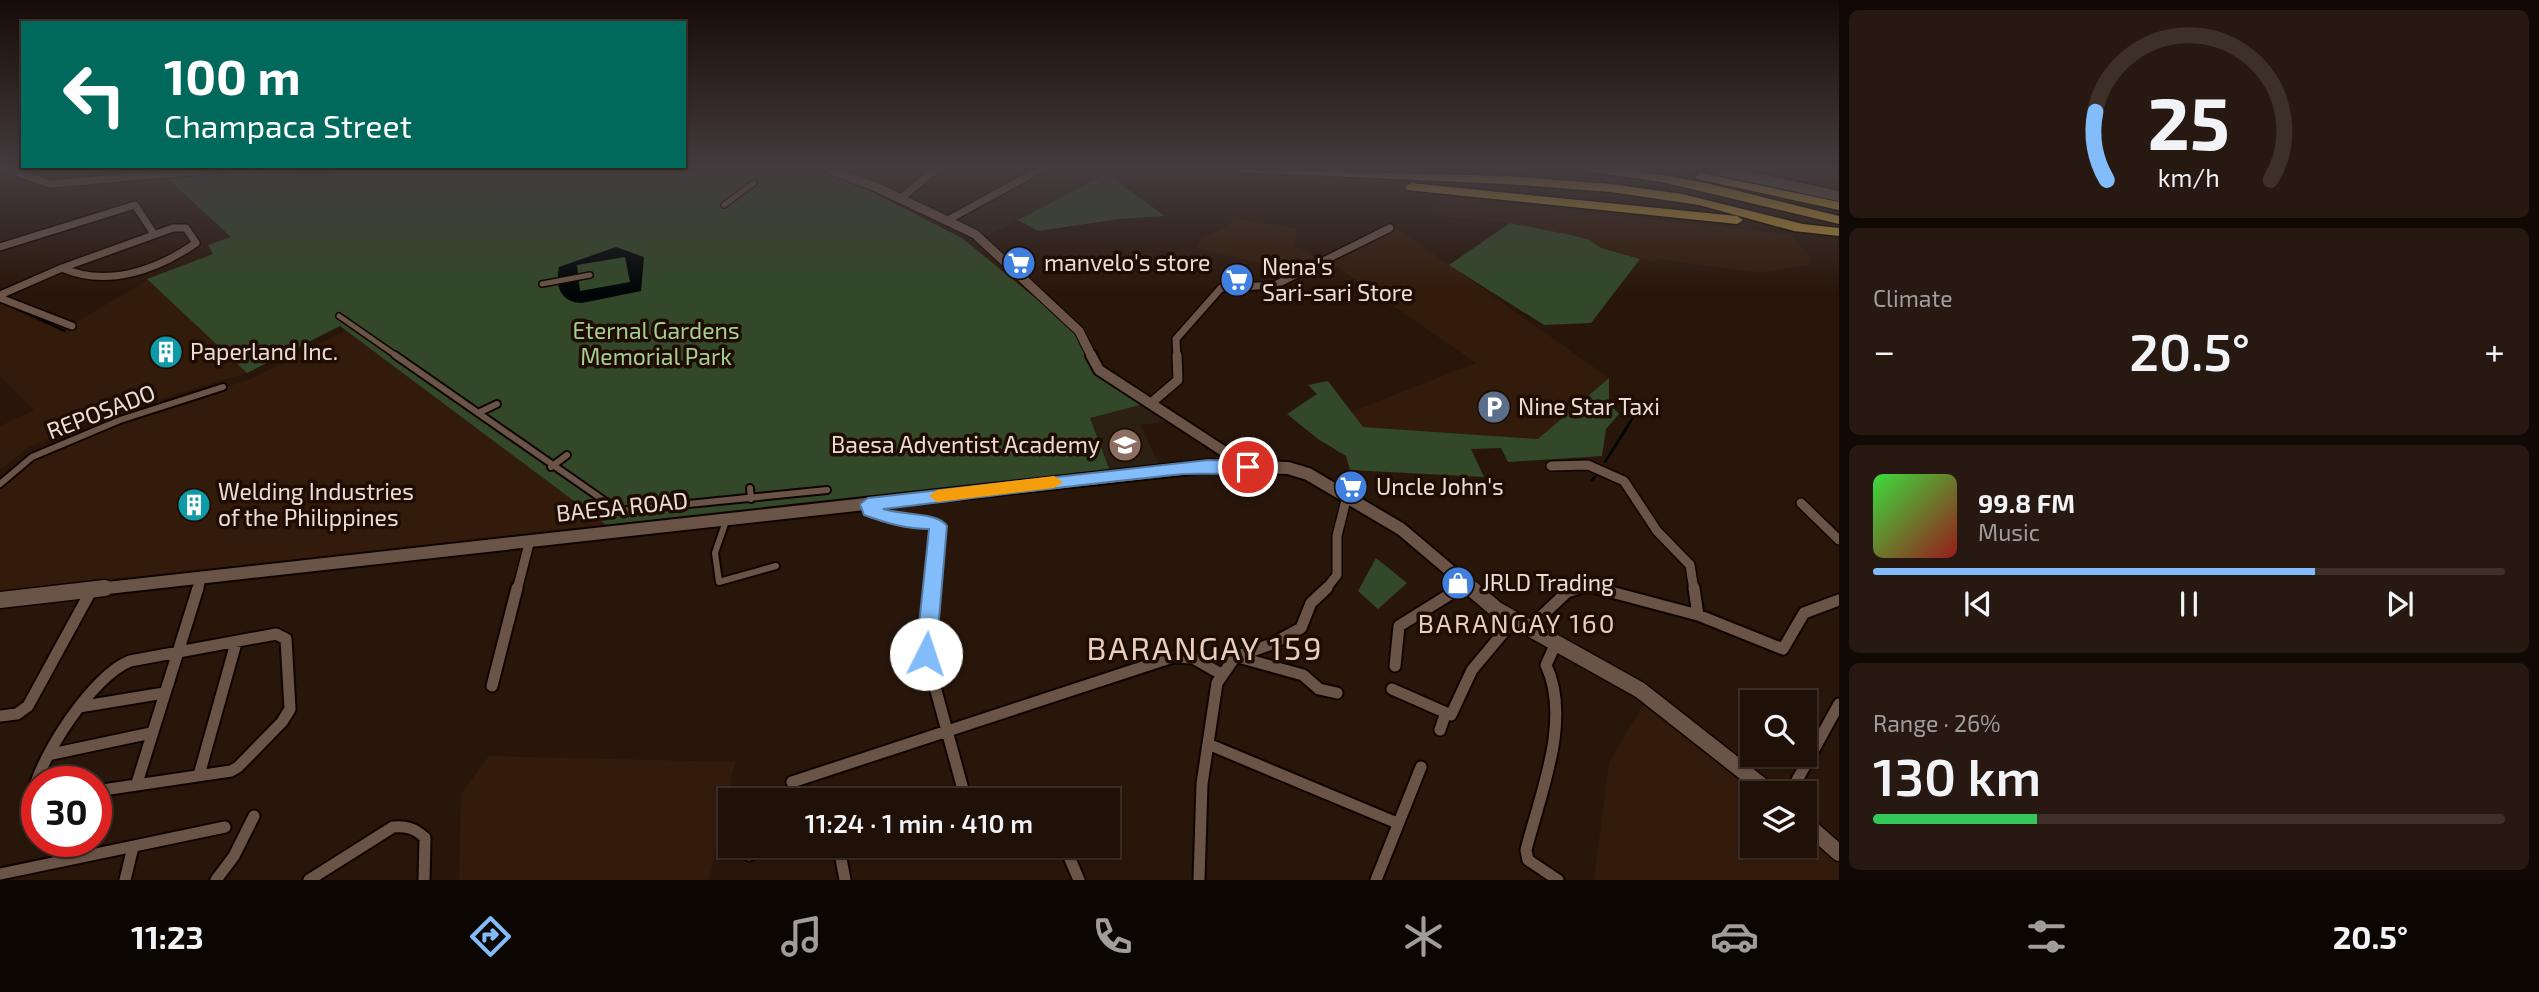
<!DOCTYPE html>
<meta charset="utf-8">
<style>
body{margin:0;font-family:"Exo 2",sans-serif;background:#271912;color:#f1f3f6;height:100vh;display:flex;flex-direction:column;font-size:26px;white-space:nowrap}
*{box-sizing:border-box;margin:0}
p{font-size:23px;color:#a19d9c}
.icon{flex:none;width:38px;height:38px;fill:none;stroke:currentColor;stroke-width:2;stroke-linecap:round;stroke-linejoin:round}
.map{position:relative;flex:1;overflow:hidden}
.details{display:flex;flex-direction:column;gap:10px;padding:10px;background:#110904;width:700px}
.details>*{flex:none}
.guide{position:absolute;left:21px;top:21px;width:665px;height:147px;border-radius:0px;box-shadow:0 2px 5px #0004,0 0 0 2px #3c3029;background:#00695c;color:#fff;overflow:hidden}
.controls{position:absolute;left:1740px;top:690px;display:grid;gap:14px}
.controls a{display:grid;place-items:center;width:77px;height:77px;border-radius:0px;background:#1f1008;box-shadow:0 2px 5px #0004,0 0 0 2px #3c3029;font-size:35px}
.speed{position:absolute;left:21px;top:766px;display:flex;gap:14px;font-size:35px;font-weight:700;text-align:center}
.speed>*{display:grid;place-content:center;width:91px;height:91px;border-radius:50%;background:#1f1008;box-shadow:0 2px 5px #0004,0 0 0 2px #3c3029;line-height:1}
.speed .limit{border:10px solid #d22;background:#fff;color:#111}
.pin{position:absolute;display:grid;place-items:center;width:60px;height:60px;color:#fff;margin:-30px;border:4px solid #fff;border-radius:50%;box-shadow:0 2px 7px #0007}
.me{position:absolute;width:77px;margin:-38px;rotate:4deg;stroke-linejoin:round;filter:drop-shadow(0 0 5px #0008)}
.turn{display:flex;align-items:center;gap:24px;height:147px;padding:0 28px;font-size:32px}
.turn .icon{width:91px;height:91px;stroke-width:2.5}
.turn b{display:block;font-size:49px;line-height:60px}
.big{font-size:52px;font-weight:600;line-height:1.1}
.details .card{flex:1;display:flex;flex-direction:column;justify-content:center;gap:10px;min-width:0;padding:0 24px;border-radius:10px;background:#271912}
.details .dial{align-items:center;gap:0}
.dial svg{height:182px;overflow:visible;fill:none;stroke:#3c3029;stroke-width:7;stroke-linecap:round;text-anchor:middle}
.dial text{fill:#f1f3f6;stroke:none}
.song{display:flex;align-items:center;gap:21px}
.cover{width:84px;height:84px;border-radius:10px;background:linear-gradient(135deg,hsl(120 70% 55%),hsl(0 70% 35%))}
.played{height:7px;border-radius:4px;background:linear-gradient(90deg,#82bcfa 70%,#3c3029 70%)}
.keys{display:flex;justify-content:space-around;direction:ltr}
.heat{display:flex;justify-content:space-between;align-items:center;font-size:38px;direction:ltr}
.charge{height:10px;border-radius:5px;background:linear-gradient(90deg,#34c759 26%,#3c3029 0)}
.trip{position:absolute;left:718px;top:788px;width:402px;height:70px;border-radius:0px;background:#1f1008;box-shadow:0 2px 5px #0004,0 0 0 2px #3c3029;font-weight:600;line-height:70px;text-align:center}
.tabs{display:flex;height:112px;justify-content:space-around;align-items:center;background:#0c0603;color:#a19d9c}
.tabs .icon{width:49px;height:49px}
.tabs .current{color:#82bcfa}
.tabs b{font-size:32px;color:#f1f3f6}
main{display:flex;flex:1;min-height:0}
.map>svg:first-child{display:block}
.built{fill:#331b0b}
.education{fill:#2c1f13}
.green{fill:#324829}
.water{fill:#000607;fill-rule:evenodd}
.lines{fill:none;stroke-linecap:round;stroke-linejoin:round}
.stream-far1{stroke:#000607;stroke-width:2}
.stream{stroke:#000607;stroke-width:2.5}
.pedestrian-far1-casing{stroke:#100300;stroke-width:8}
.pedestrian-casing{stroke:#100300;stroke-width:10}
.minor-far2-casing{stroke:#100300;stroke-width:10}
.minor-far1-casing{stroke:#100300;stroke-width:12}
.minor-casing{stroke:#100300;stroke-width:15}
.tertiary-far1-casing{stroke:#100300;stroke-width:11}
.tertiary-casing{stroke:#100300;stroke-width:14}
.secondary-far2-casing{stroke:#100300;stroke-width:13}
.secondary-far1-casing{stroke:#100300;stroke-width:16}
.secondary-casing{stroke:#100300;stroke-width:19}
.motorway-casing{stroke:#100300;stroke-width:3}
.pedestrian-far1{stroke:#6a5447;stroke-width:5}
.pedestrian{stroke:#6a5447;stroke-width:6}
.minor-far2{stroke:#6a5447;stroke-width:7}
.minor-far1{stroke:#6a5447;stroke-width:9}
.minor{stroke:#6a5447;stroke-width:11}
.tertiary-far1{stroke:#6a5447;stroke-width:9}
.tertiary{stroke:#6a5447;stroke-width:10}
.secondary-far2{stroke:#6a5447;stroke-width:10}
.secondary-far1{stroke:#6a5447;stroke-width:12}
.secondary{stroke:#6a5447;stroke-width:16}
.motorway{fill:#b89034;fill-rule:evenodd}
.route{fill:#82bcfa;stroke:#547aa2;stroke-width:2}
.slow{fill:#f59e0b}
.labels{text-anchor:middle;stroke-width:7;stroke-linejoin:round;paint-order:stroke}
.poi-label{font-size:23px;fill:#ebddd6;stroke:#1f0d03;text-anchor:start}
.park-label{font-size:23px;fill:#a3d091;stroke:#1f0d03}
.street-label{font-size:23px;fill:#ebddd6;stroke:#1f0d03}
.quarter-label{font-size:26px;letter-spacing:2px;fill:#e9cebf;stroke:#1f0d03}
.near-quarter-label{font-size:32px;letter-spacing:2px;fill:#e9cebf;stroke:#1f0d03}
</style>
<main>
<div class="map">
<svg width="1839" height="880" viewBox="0 0 1839 880">
<rect width="100%" height="100%" fill="#29160b"/>
<!-- built -->
<path class="built" d="M1446,197l346,38 20,24 -4,6 -48,8 -103,-14 -4,3 -52,-14 -12,-8 -18,-5 -61,-12 -70,-7 -11,-7z
M1232,217l64,12 -1,16 22,14 -34,17 -13,-10 -73,-18 4,-9 29,-14z
M1391,224l218,154 -71,61 -175,-12 -12,-15 125,-49 -155,-107z
M148,280l99,93 -134,40 -86,35 -27,22v-44l34,-16 -34,-34v-72l61,27z
M346,330l260,195 -606,69v-108l33,-28 61,-27 157,-52z
M1647,699l114,94h-9v52h52v-15l35,32v18h-245l15,-118z
M489,756l246,6 -26,118h-250l2,-86z"/>
<!-- education -->
<path class="education" d="M1044,169l15,7 19,-7 14,8 -17,9 3,3 -95,49 -32,-18z
M1148,403l18,13 -3,6 -22,3 18,40 -49,6 -20,-53z"/>
<!-- green -->
<path class="green" d="M236,169l83,4 27,-4h466l52,19 98,50 115,94 19,38 52,33 -58,15 20,53 -504,54 -266,-199 -93,47 -100,-94 66,-25 -5,-9 23,-8 -65,-60z
M1106,174l59,42 -46,3 -81,12 -20,-11z
M1510,223l61,12 19,5 11,8 39,11 -49,64 -47,2 -95,-60z
M1609,378v25l10,11 -13,15 -4,27 -94,6 -7,-14 -30,1 13,28 -134,-7 -4,-14 -28,-17 -31,-25 30,-20 -9,-9 20,-4 35,46 175,12z
M1376,558l31,25 -29,26 -20,-18z"/>
<!-- water -->
<path class="water" d="M616,247l28,10 -3,34 -59,12c-22,-1 -27,-17 -23,-36zM625,257l5,25 -50,9 -3,-26z"/>
<g class="lines">
<!-- stream-far1 -->
<path class="stream-far1" d="M1755,169l4,4
M11,306l54,25"/>
<!-- stream -->
<path class="stream" d="M1605,462l29,-46
M1592,480l7,-8"/>
<defs>
<path id="pedestrian-far1" d="M724,205l30,-22
M542,284l48,-9
M339,316l59,41"/>
<path id="pedestrian" d="M395,355l224,156 208,-21
M478,413l19,-9
M551,467l16,-12
M0,484l32,-27 88,-37 103,-33
M750,488l1,11
M629,512l9,-13
M726,521l-11,32 4,29 57,-16"/>
<path id="minor-far2" d="M6,169l44,15 174,-15
M296,169h35
M901,198l35,-29
M948,220l93,-51
M173,228h13l10,15c-39,27 -89,45 -134,25z
M0,247l135,-42 19,29
M0,295l62,-27
M0,298l72,28
M1177,357l-1,-18 45,-51 54,-3 115,-57"/>
<path id="minor-far1" d="M1151,403l27,-23 -1,-25
M1551,466l37,-1 36,16 33,50 33,34 4,25
M1801,503l38,37
M868,504l2,6 30,10 38,6 -6,64
M198,590l4,-14
M517,590l13,-50
M1325,590l12,-15v-39l10,-40
M1457,590l9,-5
M1574,590l14,-4 15,4"/>
<path id="minor" d="M932,588l-6,66 38,139 -2,7
M1596,588l102,27 85,34 21,-36 35,-13
M1694,588l4,27
M1528,629l39,-37 13,-4
M1556,643l-10,22c26,55 -6,129 -20,185l2,10 30,20
M1238,657l65,18 16,14 18,4
M1395,666l4,-40 61,-38
M492,686l25,-98
M1392,689l59,26 21,-45 41,-49
M79,707l85,-14
M0,716l17,-2 11,-8 64,-117
M1440,730l5,-15
M1208,744l189,79
M52,754l99,-21
M199,775l37,-132
M792,782l381,-125 20,1 28,16
M137,783l61,-195
M1790,793l49,-89
M37,800l-5,-2c6,-39 61,-123 98,-137l146,-27 10,5 4,70 -8,13 -44,45 -7,4 -135,20
M808,845l32,8
M843,845l-3,8 5,27
M1064,845l15,35
M749,855l28,-10
M0,874l225,-47
M125,880l8,-33
M216,880l18,-24 20,-40
M309,880l84,-53c13,-1 22,1 32,11l-1,42
M1199,880l3,-96 15,-101 18,-26 37,-13 29,-16 10,-25 16,-15
M1376,880l45,-113"/>
<path id="tertiary-far1" d="M829,169l47,18 99,47 104,97 13,26"/>
<path id="tertiary" d="M1091,355l8,15 149,97"/>
<path id="secondary-far2" d="M1714,169l125,27"/>
<path id="secondary-far1" d="M89,590l1119,-124 80,2 20,6 93,55 72,61"/>
<path id="secondary" d="M1471,588l26,22 143,80 131,103
M0,600l105,-12
M1804,822l35,31"/>
<path id="motorway" d="M1235,169l271,7 105,8 71,10 121,30 36,4v8l-45,-5 -95,-26 -88,-13 -105,-8 -265,-12z
M1586,169c86,-1 170,28 253,47v8l-177,-42 -70,-10z
M1701,173l138,29v8l-142,-31 -2,-2z
M1411,183l326,33 6,4 -6,4 -330,-34 -2,-3z"/>
</defs>
<!-- pedestrian-far1 casing -->
<use href="#pedestrian-far1" class="pedestrian-far1-casing"/>
<!-- pedestrian casing -->
<use href="#pedestrian" class="pedestrian-casing"/>
<!-- minor-far2 casing -->
<use href="#minor-far2" class="minor-far2-casing"/>
<!-- minor-far1 casing -->
<use href="#minor-far1" class="minor-far1-casing"/>
<!-- minor casing -->
<use href="#minor" class="minor-casing"/>
<!-- tertiary-far1 casing -->
<use href="#tertiary-far1" class="tertiary-far1-casing"/>
<!-- tertiary casing -->
<use href="#tertiary" class="tertiary-casing"/>
<!-- secondary-far2 casing -->
<use href="#secondary-far2" class="secondary-far2-casing"/>
<!-- secondary-far1 casing -->
<use href="#secondary-far1" class="secondary-far1-casing"/>
<!-- secondary casing -->
<use href="#secondary" class="secondary-casing"/>
<!-- motorway casing -->
<use href="#motorway" class="motorway-casing"/>
<!-- pedestrian-far1 -->
<use href="#pedestrian-far1" class="pedestrian-far1"/>
<!-- pedestrian -->
<use href="#pedestrian" class="pedestrian"/>
<!-- minor-far2 -->
<use href="#minor-far2" class="minor-far2"/>
<!-- minor-far1 -->
<use href="#minor-far1" class="minor-far1"/>
<!-- minor -->
<use href="#minor" class="minor"/>
<!-- tertiary-far1 -->
<use href="#tertiary-far1" class="tertiary-far1"/>
<!-- tertiary -->
<use href="#tertiary" class="tertiary"/>
<!-- secondary-far2 -->
<use href="#secondary-far2" class="secondary-far2"/>
<!-- secondary-far1 -->
<use href="#secondary-far1" class="secondary-far1"/>
<!-- secondary -->
<use href="#secondary" class="secondary"/>
<!-- motorway -->
<use href="#motorway" class="motorway"/>
</g>
<!-- sky -->
<linearGradient id="sky" x2="0" y2="1"><stop stop-color="#170c06"/><stop offset="0.58" stop-color="#433c3f"/><stop offset="1" stop-color="#433c3f" stop-opacity="0"/></linearGradient>
<rect width="1839" height="292" fill="url(#sky)"/>
<!-- route -->
<path class="route" d="M1208,460l40,1 8,6c-6,9 -58,6 -72,7 -101,10 -201,23 -301,35 17,6 56,3 64,17l-11,128 -3,6h-14l-3,-6 13,-125c-23,0 -43,-6 -65,-14l-4,-11 8,-6z"/>
<!-- slow -->
<path class="slow" d="M1054,476l9,6 -9,6 -117,14 -8,-6 8,-6z"/>
<!-- icons -->
<defs>
<symbol id="supermarket-disc" viewBox="-11 -11 22 22"><circle r="9.5" fill="#3f7fe0" stroke="#1f0d03"/><path d="M-6-5.5h2.5l.6 2H6L4.5 2H-2.5L-4.4-4H-6ZM-1.5 3.2a1.3 1.3 0 1 0 .1 0ZM3 3.2a1.3 1.3 0 1 0 .1 0Z" fill="#fff"/></symbol>
<symbol id="building-disc" viewBox="-11 -11 22 22"><circle r="9.5" fill="#0f9aa8" stroke="#1f0d03"/><path d="M-4-6H4V6H1V3H-1V6H-4ZM-2.5-4.3h1.7v1.8h-1.7ZM.8-4.3h1.7v1.8H.8ZM-2.5-1h1.7V.8h-1.7ZM.8-1h1.7V.8H.8Z" fill="#fff"/></symbol>
<symbol id="parking-disc" viewBox="-11 -11 22 22"><circle r="9.5" fill="#5c6f8a" stroke="#1f0d03"/><path d="M-3.5-5.5H1a3.5 3.5 0 0 1 0 7H-1V5.5H-3.5ZM-1-3.4V-.6H.8a1.4 1.4 0 0 0 0-2.8Z" fill="#fff"/></symbol>
<symbol id="school-disc" viewBox="-11 -11 22 22"><circle r="9.5" fill="#8d6e63" stroke="#1f0d03"/><path d="M0-5L7-2L0 1L-7-2ZM-4 1L0 2.5L4 1V4Q0 6-4 4Z" fill="#fff"/></symbol>
<symbol id="shop-disc" viewBox="-11 -11 22 22"><circle r="9.5" fill="#3f7fe0" stroke="#1f0d03"/><path d="M-5-2.5h2.3a2.7 3.5 0 0 1 5.4 0H5L5.5 6h-11ZM-1.5-2.5h3a1.5 2.3 0 0 0-3 0Z" fill="#fff"/></symbol>
</defs>
<g fill-rule="evenodd">
<use href="#supermarket-disc" x="1000" y="244" width="38" height="38"/>
<use href="#supermarket-disc" x="1218" y="261" width="38" height="38"/>
<use href="#building-disc" x="147" y="333" width="38" height="38"/>
<use href="#parking-disc" x="1475" y="388" width="38" height="38"/>
<use href="#school-disc" x="1106" y="426" width="38" height="38"/>
<use href="#supermarket-disc" x="1332" y="468" width="38" height="38"/>
<use href="#building-disc" x="175" y="486" width="38" height="38"/>
<use href="#shop-disc" x="1439" y="564" width="38" height="38"/>
</g>
<g class="labels">
<!-- poi labels -->
<g class="poi-label">
<text x="1044" y="271">manvelo's store</text>
<text x="1262" y="275">Nena's<tspan x="1262" dy="26">Sari-sari Store</tspan></text>
<text x="190" y="360">Paperland Inc.</text>
<text x="1518" y="415">Nine Star Taxi</text>
<text x="1100" y="453" text-anchor="end">Baesa Adventist Academy</text>
<text x="1376" y="495">Uncle John's</text>
<text x="218" y="500">Welding Industries<tspan x="218" dy="26">of the Philippines</tspan></text>
<text x="1482" y="591">JRLD Trading</text>
</g>
<!-- park labels -->
<g class="park-label">
<text x="656" y="339">Eternal Gardens<tspan x="656" dy="26">Memorial Park</tspan></text>
</g>
<!-- street labels -->
<g class="street-label">
<text transform="translate(101 412) rotate(-21)" y="8">REPOSADO</text>
<text transform="translate(622 507) rotate(-6)" y="8">BAESA ROAD</text>
</g>
<!-- quarter labels -->
<g class="quarter-label">
<text x="1517" y="633">BARANGAY 160</text>
</g>
<!-- near-quarter labels -->
<g class="near-quarter-label">
<text x="1205" y="660">BARANGAY 159</text>
</g>
</g>
</svg>
<div class="controls">
<a><svg class="icon" aria-label="search" viewBox="0 0 24 24"><circle cx="10" cy="10" r="6"/><path d="M15 15l6 6"/></svg></a>
<a><svg class="icon" aria-label="layers" viewBox="0 0 24 24"><path d="M12 4l9 5-9 5-9-5zM3 14l9 5 9-5"/></svg></a>
</div>
<div class="speed"><div class="limit">30</div></div>
<div class="pin" style="left:1248px;top:467px;background:#d93025"><svg class="icon" aria-label="arrive" viewBox="0 0 24 24"><path d="M6 21V4h12l-3 4 3 4H6"/></svg></div>
<svg class="me" style="left:926px;top:654px" viewBox="-20 -20 40 40"><circle r="19" fill="#fff"/><path d="M0-13L10 11 0 6-10 11z" fill="#82bcfa"/></svg>
<div class="trip">11:24 · 1 min · 410 m</div>
<div class="guide">
<div class="turn"><svg class="icon" aria-label="left" viewBox="0 0 24 24"><path d="M17 20v-9H6M10 6l-5 5 5 5"/></svg><div><b>100 m</b>Champaca Street</div></div>
</div>
</div>
<section class="details">
<div class="card dial"><svg viewBox="0 0 100 80">
<path d="M14 69A42 42 0 1 1 86 69"/>
<path d="M14 69A42 42 0 0 1 9 39" stroke="#82bcfa"/>
<text x="50" y="56" font-size="32" font-weight="700">25</text>
<text x="50" y="72" font-size="11">km/h</text>
</svg></div>
<div class="card"><p>Climate</p>
<div class="heat"><a>−</a><b class="big">20.5°</b><a>+</a></div>
</div>
<div class="card">
<div class="song"><i class="cover"></i><div><b>99.8 FM</b><p>Music</p></div></div>
<div class="played"></div>
<div class="keys"><svg class="icon" aria-label="previous" viewBox="0 0 24 24"><path d="M18 5L8 12l10 7zM5 5v14"/></svg><svg class="icon" aria-label="pause" viewBox="0 0 24 24"><path d="M8 5v14M16 5v14"/></svg><svg class="icon" aria-label="next" viewBox="0 0 24 24"><path d="M6 5l10 7-10 7zM19 5v14"/></svg></div>
</div>
<div class="card"><p>Range · 26%</p><b class="big">130 km</b><div class="charge"></div></div>
</section>
</main>
<nav class="tabs">
<b>11:23</b>
<svg class="icon current" aria-label="directions" viewBox="0 0 24 24"><path d="M12 3l9 9-9 9-9-9zM9 14v-3h6M13 9l2 2-2 2"/></svg>
<svg class="icon" aria-label="music" viewBox="0 0 24 24"><path d="M9 18V5l10-2v13"/><circle cx="6" cy="18" r="3"/><circle cx="16" cy="16" r="3"/></svg>
<svg class="icon" aria-label="phone" viewBox="0 0 24 24"><path d="M5 4h4l2 5-3 2q2 4 5 5l2-3 5 2v4C11 20 4 13 5 4z"/></svg>
<svg class="icon" aria-label="climate" viewBox="0 0 24 24"><path d="M12 3v18M4 7l16 10M4 17L20 7"/></svg>
<svg class="icon" aria-label="car" viewBox="0 0 24 24"><path d="M5 17H2v-5l4-1 3-4h7l3 4 3 1v5h-3M9 17h6M6 11h13"/><circle cx="7" cy="17" r="2"/><circle cx="17" cy="17" r="2"/></svg>
<svg class="icon" aria-label="filters" viewBox="0 0 24 24"><path d="M4 7h16M4 17h16"/><circle cx="9" cy="7" r="2"/><circle cx="15" cy="17" r="2"/></svg>
<b>20.5°</b>
</nav>
